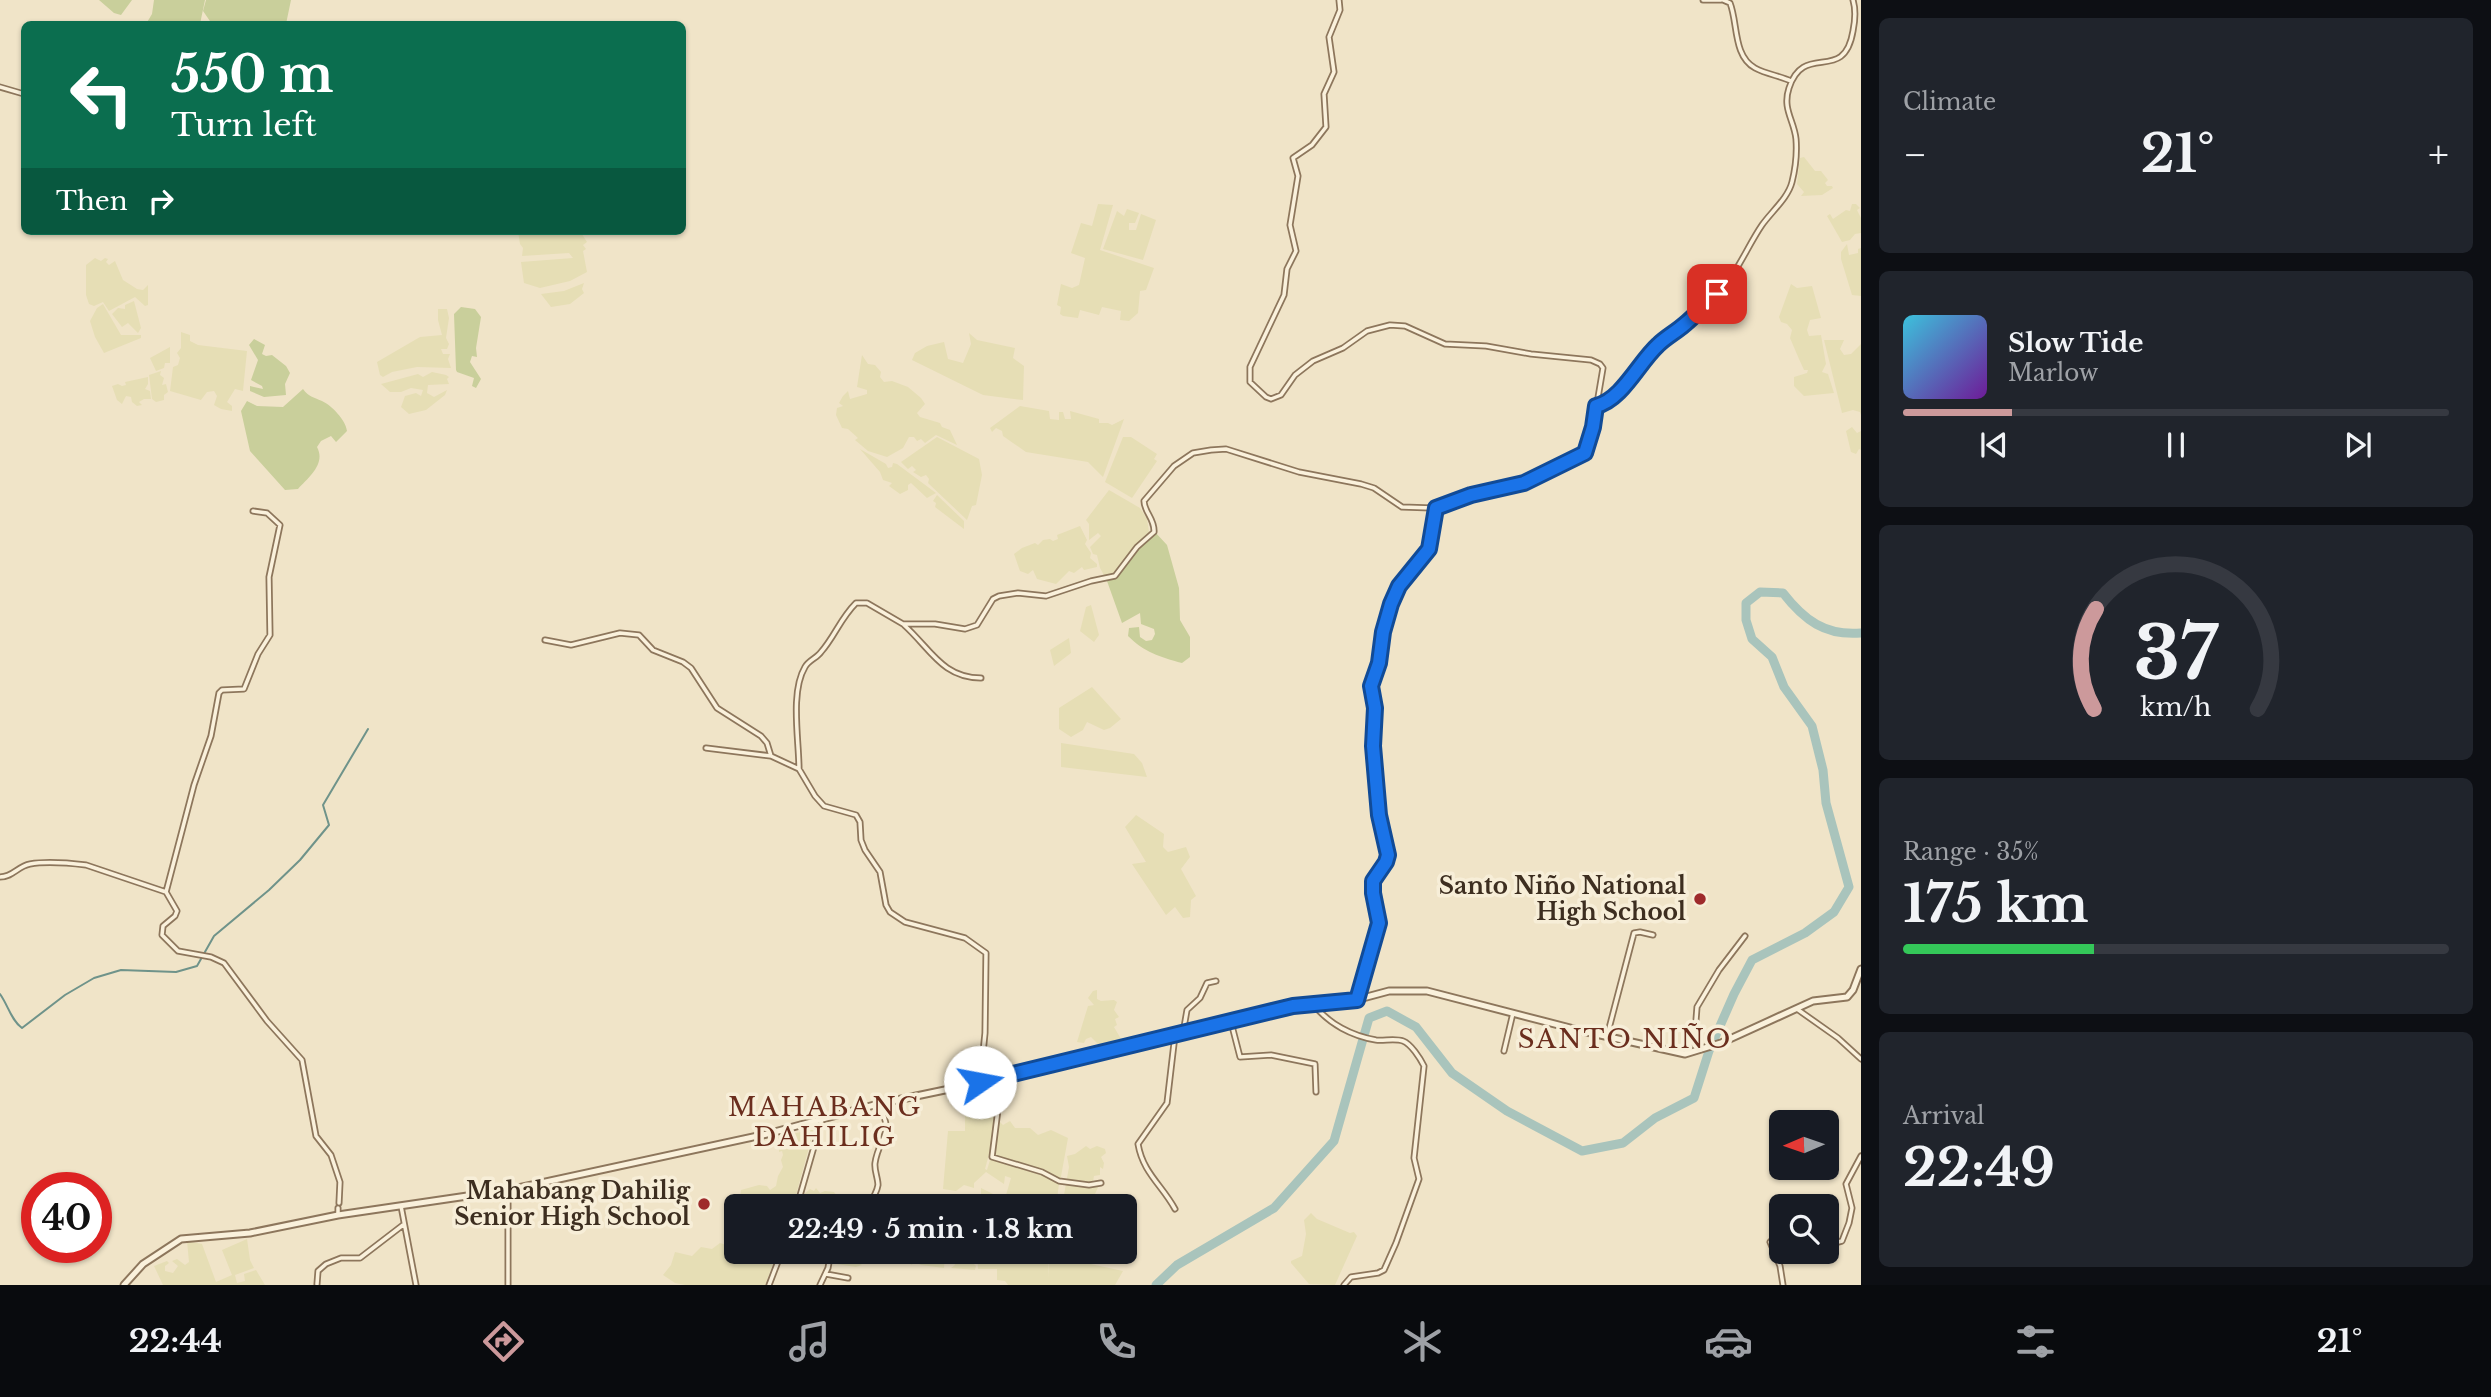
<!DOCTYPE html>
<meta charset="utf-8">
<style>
body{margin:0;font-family:"Libre Baskerville",serif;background:#20242c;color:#f1f3f6;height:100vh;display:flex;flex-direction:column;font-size:26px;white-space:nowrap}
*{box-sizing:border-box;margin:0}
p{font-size:23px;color:#9ea1a6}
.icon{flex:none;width:38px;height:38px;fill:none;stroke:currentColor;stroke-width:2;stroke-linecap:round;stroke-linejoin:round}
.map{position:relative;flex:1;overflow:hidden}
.drawer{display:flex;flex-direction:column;gap:18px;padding:18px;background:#0d0f14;width:630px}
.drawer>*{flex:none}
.guide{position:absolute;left:21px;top:21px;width:665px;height:214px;border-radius:10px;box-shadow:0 2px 5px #0004;background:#0b6e4f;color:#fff;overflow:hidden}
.needle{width:46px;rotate:268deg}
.tools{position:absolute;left:1769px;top:1110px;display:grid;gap:14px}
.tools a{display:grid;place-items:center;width:70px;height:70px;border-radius:10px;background:#171b24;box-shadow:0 2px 5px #0004;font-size:35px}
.speed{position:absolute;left:21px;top:1172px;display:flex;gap:14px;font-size:35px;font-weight:700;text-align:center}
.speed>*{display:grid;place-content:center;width:91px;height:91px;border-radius:50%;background:#171b24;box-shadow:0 2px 5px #0004;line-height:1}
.speed .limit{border:10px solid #d22;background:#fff;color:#111}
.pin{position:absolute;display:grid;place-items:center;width:60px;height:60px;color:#fff;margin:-30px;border-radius:14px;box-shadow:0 4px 10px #0006}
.me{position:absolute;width:77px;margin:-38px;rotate:78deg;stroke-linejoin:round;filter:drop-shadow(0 0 5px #0008)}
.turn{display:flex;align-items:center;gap:24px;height:147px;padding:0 35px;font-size:32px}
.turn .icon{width:91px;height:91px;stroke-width:2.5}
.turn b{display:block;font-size:49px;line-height:60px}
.then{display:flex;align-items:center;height:66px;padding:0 35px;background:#0003;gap:14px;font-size:26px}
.big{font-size:52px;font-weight:700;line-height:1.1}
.drawer .widget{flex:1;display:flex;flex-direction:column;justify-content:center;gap:10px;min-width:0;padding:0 24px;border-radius:10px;background:#20242c}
.drawer .dial{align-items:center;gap:0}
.dial svg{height:182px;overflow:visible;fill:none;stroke:#363941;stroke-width:7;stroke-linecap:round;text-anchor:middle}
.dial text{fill:#f1f3f6;stroke:none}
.song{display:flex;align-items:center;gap:21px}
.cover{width:84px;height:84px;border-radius:10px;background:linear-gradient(135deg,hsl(190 70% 55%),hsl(280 70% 35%))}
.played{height:7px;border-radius:4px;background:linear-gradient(90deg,#cc999b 20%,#363941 20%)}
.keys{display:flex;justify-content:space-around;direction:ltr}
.heat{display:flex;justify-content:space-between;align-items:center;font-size:38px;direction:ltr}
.charge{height:10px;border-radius:5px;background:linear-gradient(90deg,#34c759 35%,#363941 0)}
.trip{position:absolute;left:724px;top:1194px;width:413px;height:70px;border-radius:10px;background:#171b24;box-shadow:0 2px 5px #0004;font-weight:700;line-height:70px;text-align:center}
.tabs{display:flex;height:112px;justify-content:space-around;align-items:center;background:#090b0e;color:#9ea1a6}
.tabs .icon{width:49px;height:49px}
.tabs .active{color:#cc999b}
.tabs b{font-size:32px;color:#f1f3f6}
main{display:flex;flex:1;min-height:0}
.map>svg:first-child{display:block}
.farmland{fill:#e6deb5}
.green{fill:#c9cf9b}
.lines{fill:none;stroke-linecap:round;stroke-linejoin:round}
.stream{stroke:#6f938a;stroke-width:2}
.river{stroke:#a9c4bc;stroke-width:9}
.minor-casing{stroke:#8d765c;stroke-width:7}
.tertiary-casing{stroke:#8d765c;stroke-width:9}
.minor{stroke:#faf1dc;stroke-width:3.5}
.tertiary{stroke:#faf1dc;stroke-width:5}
.route-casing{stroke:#114b97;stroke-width:18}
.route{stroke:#1a73e8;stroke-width:12}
.poi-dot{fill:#9e2a2b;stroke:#f7eed8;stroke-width:2.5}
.labels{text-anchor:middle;stroke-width:7;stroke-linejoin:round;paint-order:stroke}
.poi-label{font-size:23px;font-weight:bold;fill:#3d2e20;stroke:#f7eed8;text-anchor:end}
.quarter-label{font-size:26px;letter-spacing:2px;fill:#6b2e1e;stroke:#f7eed8}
</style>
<main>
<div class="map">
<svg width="1861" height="1285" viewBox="0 0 1861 1285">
<rect width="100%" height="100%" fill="#f0e4c8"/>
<!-- farmland -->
<path class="farmland" d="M1804,157l11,14h6l7,9 -3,3 2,3h5l1,2 -11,7 -21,1 3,-4 -7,-8 3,-26z
M1098,204l15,1 -13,45 54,18 -8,22 -6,1 -2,22 -9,8 -9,-1 1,-9 -19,-4 -3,8 -19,-5 -2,8 -15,-2 -3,-2 1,-7 -4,-2 4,-21 11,4 7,-3 6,-27 -14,-5 10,-30 11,3z
M1852,204h4l4,4 -3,2 4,8v15l-6,1 -5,6 -8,2 -15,-26 3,-2 3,5 13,-9 4,1z
M1127,209l12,4 -4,10h-6v7h7l5,-16 15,6 -13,40 -40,-11 14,-38 7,5z
M518,231h62l7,11 -4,3 3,4 -3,2 4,21 -17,9 -30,7 -16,-5 -3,-21 52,-4 -4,-5 -47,3 1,-8 -3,-4z
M1847,244l2,11 9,-2v-4l3,-1v48l-9,-1 -11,-36v-7z
M95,258l6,3 4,-3 3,1 -2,3 3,3 6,-4 8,19 14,9 6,1 5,-5v20l-3,1 -10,-9 -26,14 -6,-9 -9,4 -5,-2 -3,-9v-30z
M584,283l-2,6 2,4 -14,11 -19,3 -10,-13 23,-3z
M1791,284l6,4 15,-2 9,32 -11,2 -3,10 2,6 12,-1 5,29 -4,8 6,2 6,19 -30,3 -10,-10v-9l13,-4 1,-3h-4l-5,-11 -9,-21 2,-8 -5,-6 -6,-2 -2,-5z
M134,301l7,27 -3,5 -10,-10 -6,4 -10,-13 6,-6 7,1v-4z
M103,304l18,31h20v3l-37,15 -9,-16 -5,-16 7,-13z
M438,309h9l2,9 -3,20 3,6 -2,5h-6l2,5h7l-2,5 3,9 -34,-1 -25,5 -9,5 -3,-2 -3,-13 43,-25 22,-2 -4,-15z
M181,332l9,3v6l8,4 49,6 -4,40 -8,-2 -8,13 5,4v5l-11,-2 -7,-4 3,-9 -3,-5 -7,1 -6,8 -31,-9 3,-24 5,-2 2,-7 -3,-5 4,-5z
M969,333l8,7 38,8 -2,10 11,8 -1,34 -40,-5 -71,-35 3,-7 12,-7 17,-4 4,17 15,4 8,-19z
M1824,340h20l-4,9 4,6 7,-1 10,-10v71l-1,-3 -7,-2 -11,3z
M170,347v16h-5l-1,5 -8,3 -6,-13z
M862,355l6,9 7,1 6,7 -1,5 4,5 8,-1 16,6 13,11 4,6 -8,9 3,4 20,6 2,4 8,3 7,15 -21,-10 -11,8 -4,-4 -4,2 -3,-4h-5l-6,11 -16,9 -19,-6 -13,-11 3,-2 -10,-9 -6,-1 -6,-13 1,-7 6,-2 -4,-3 4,-7 5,-5 2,8 17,-5v-4l-10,-3z
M161,371l-1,4 4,3 -2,7 4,-1 2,8 -4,3v5l-8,2 -4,-3 -3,-24z
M432,372l14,3 3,2 -2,2 2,5 -21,1 -1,8 7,4 13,-7 -2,5 -19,15 -13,3 -4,1 -8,-7 4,-11 11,-3 5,3 2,-6 -12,-2 -10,4h-11l-9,-8 37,-10 5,3z
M148,377v7l-3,5 5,2 1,8h-7l-5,3 3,3 -5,1 -5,-4 -1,-5 -5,-1 -4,8 -5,-4 -5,-14 6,-2 4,2 4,-1 -1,-3z
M1020,406l29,5 1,8 9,1v-8h4l2,7h6l-1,-8 29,8v4h9l4,2 12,-6 -21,58 -15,-15 -62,-10 -23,-16 -1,-5 -6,-3 -4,4 -2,-4z
M1852,427l5,6 4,-2v19l-2,-1 -3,5 -5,-2 -5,-21z
M937,437l42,22 3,16 -6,30 -4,1 -5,14 -39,-37 1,-4 -3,-4 -5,2 -8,-5 3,-2 -4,-4 -4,3 -7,-7z
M1123,437h8l26,17 -3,5 3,2 -25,37 -27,-16z
M860,449l26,15 2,4 4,-1 1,-4 4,1 39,29 -9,5 -16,-15 -3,2v5l-8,4 -11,-8 3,-3 -9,-3 -3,-8z
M1109,490l31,18 7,11 2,13 -18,18 -13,20 -9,7h-4l-5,-9 -3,-13 -4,-1 -3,-7 11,-11 -3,-3 -9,7v-16l-3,-4z
M937,495l27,26v8l-29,-22 1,-4 -3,-2z
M1080,526l7,14 -2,4 6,9 -1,5 7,6v3l-13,3 -2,-3 -8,6 -5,-2 -13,13 -19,-5 -4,-9 -5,4 -8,-3 -6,-17 8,-6 13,-5 3,2 5,-5 7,-1 3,2 5,-2 -1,-4z
M1091,605l8,30 -5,7 -14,-11 6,-24z
M1069,638l2,15 -17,13 -4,-16z
M1092,687l29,32 -11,9 -6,2 -17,-8 -4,8 -12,7 -12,-8v-21z
M1061,743l73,11 8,9 5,14 -86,-10z
M1136,815l28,19 -1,13 5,5 18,-5 4,10 -9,12 15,27 -5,4 -1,17 -7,1 -8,-11 -9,8 -34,-51 14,-2 -21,-35z
M1097,990v9l4,2 13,-1 3,2 -3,8 5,7 -4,2 2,6 -3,2 7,12 -5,6 -14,3 -11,-11 -5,2 -2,4 -7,-1 11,-36 6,-1 -6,-7 5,-7z
M996,1089l-1,14h-4v3l4,1 -3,36 -7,26 2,1 3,-10h3l4,-41 6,6 7,-4 5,7h15l8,7 13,-5 17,8 -8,44 -26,-12 -35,-8 45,14 15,8 -3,22h-75v-18l26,13 5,-3 -6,-3 5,-17 -6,-2 -1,8 -18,-12 -12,11v5l-10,-3 -8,6 -13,-2 5,-58h17v-32l-11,-1v-4l14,-4z
M814,1129l-21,77h-54l2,-16 18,-5 8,1 3,4 6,-4 2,-10 5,-9 -2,-7 2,-5 -1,-4 -3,1v-6l-7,-3 2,-5z
M1086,1146l4,3 7,-3 8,3 1,4 -5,4 3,6 -1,6 -3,-2v8l-6,1 -1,6 7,1 -5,11 4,9 7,3h-44l7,-39 -2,-11 8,-2z
M816,1188l4,5 5,-2 9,1 3,4 -3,10h-35l5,-12 6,-5 4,2z
M1311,1213l6,6 33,14 4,-1 3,4 -22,49 -26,-1 -18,-21v-2l11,-5 4,-22 -2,-14z
M737,1217v34h41l-13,34h-80l-10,-2 -12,-8 8,-10 4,-13 17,4 9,-9 11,2 8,-6 6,2 8,-8 -6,-8z
M247,1239l3,21 4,8 -19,7 2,8 8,-2 -1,-7 12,-4 9,15h-102l-9,-19 13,-5 2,2 -4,3v5l8,2 5,-7 -6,-5 5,-2 8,6 4,-3 -2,-21 15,3 14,38 16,-7 -10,-25z
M832,1251h21l-2,7 11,7 -6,2 -26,-4z
M907,1251h38l-1,17 -23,-3 -6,-3 -4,3z
M948,1251h27l-2,6 3,3 -4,2 4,4 -1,4 -24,-2 4,-3z
M977,1251h62l3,3 -2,3 8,7v14l1,-23 74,16 -8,14h-107l-3,-4 -8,-1v-11h-19z"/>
<!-- green -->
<path class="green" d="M99,0h33l-11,15 -7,-2z
M154,0h51l-5,24h-54l6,-10z
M206,0h85l-5,24h-74l-9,-13z
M461,307l14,2 6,8 -5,31 1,9 -5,-1 -2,6 11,17 -5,9 -4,-2 2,-8 -17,-6 -1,-2 -2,-56z
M254,339l11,6 -3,9 4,2 6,-1 14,11 4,7 -5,11 1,11 -22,2 -14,-6v-5l13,3 -1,-3 -11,-6 7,-20 -9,-15z
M303,389c6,8 10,8 19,12 9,4 24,19 25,30l-11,11 -5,-6 -10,5 -4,6c9,17 -8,30 -19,42l-13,1 -35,-39 -9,-40 6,-10 10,5 26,1z
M1155,532l12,13 12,43 1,32 10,17v20l-8,6c-22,-6 -38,-11 -54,-27l1,-8 10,-1 1,10 6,4 6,-1 3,-6 -1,-5 -13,-5 -1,-11 -18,10 -15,-42 6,-3 16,-21z"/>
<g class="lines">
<!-- stream -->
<path class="stream" d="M0,994c8,11 11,26 22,34l43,-33 29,-17 27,-8 55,2 21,-6 17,-30 55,-46 31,-30 29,-35 -6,-20 45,-76"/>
<!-- river -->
<path class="river" d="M1156,1285l21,-20 97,-57 60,-67 35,-123 18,-7 29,16 36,46 55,38 75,40 41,-8 32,-25 39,-20 15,-47 25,-57 18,-34 53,-27 29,-21 15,-25 -23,-84 -3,-33 -11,-44 -28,-39 -12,-30 -20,-18 -6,-19v-17l14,-11 23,1c21,27 42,43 78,40"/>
<defs>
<path id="minor" d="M1703,0h18
M1723,0l7,3c8,20 3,53 25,65 11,6 25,8 36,13
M0,87l24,7
M1596,406c26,-5 44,-45 63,-62 20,-18 42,-33 60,-52 19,-20 28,-45 43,-67 10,-14 26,-27 30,-43 3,-12 5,-30 4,-43 -2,-19 -14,-30 -7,-51 15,-47 55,-3 64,-57 2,-10 3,-21 0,-31
M904,625c26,23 38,53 77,53
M545,640l26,5 49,-12 19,2 14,15 30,12 8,6 26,40 44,28 6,7 4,13 28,13 16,27 9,10 32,9 4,7 1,18 4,10 15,22 6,33 4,7 15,10 60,16 21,15 -1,80 -5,49
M706,748l65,8
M799,769c0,-29 -9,-77 6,-102 4,-7 12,-9 16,-15 14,-16 19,-33 35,-49h11l36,21h32l30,5 12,-4 16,-26 6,-3 19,-3 28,3 45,-15 24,-5 22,-29 17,-15c1,-13 -10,-20 -10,-31l30,-35 19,-13 18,-3 15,-1 73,23 62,12 13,4 28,19 30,1 92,-25 61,-30 8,-26 10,-59 -3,-4 -9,-4 -60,-6 -45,-8 -41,-2 -40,-18 -15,-1 -23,6 -24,17 -30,13 -18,14 -14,20 -10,4 -5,-2 -16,-15v-15l34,-72 3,-26 9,-18 -6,-26 8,-49 -5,-18 19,-13 14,-18 -2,-33 10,-22 -5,-35 11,-27 -1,-10
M0,877c13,0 18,-11 30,-13 17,-3 39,-1 56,1l80,27 11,19 -2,5 -12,10 -1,9 16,16 33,6 13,6 43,58 35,39 14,76 15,19 9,27 -1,21
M166,892l28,-107 17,-49 8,-43 3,-3 22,-1 14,-35 12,-19 -1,-58 11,-52 -13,-12 -14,-2
M1358,998l21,-75 -6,-30v-12l13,-19 2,-7 -9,-40 -6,-69 2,-38 -3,-22 7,-23 4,-31 8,-28 8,-18 30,-37 7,-41
M1314,1005c15,19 38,31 62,35 8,1 19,-2 27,1 8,3 17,17 21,25l-10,92 5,21 -23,64 -12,27 -6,3 -27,4 -7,8
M1797,1009l41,29 23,21
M1231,1022l9,35 31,-2 44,9 1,28
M1183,1033l4,-23 13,-12 7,-15 9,-2
M1175,1035l-8,68 -29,41c5,29 24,41 37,65
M1607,1036l27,-103 6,-1 13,3
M1504,1051l9,-38
M1686,1052l9,-19 2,-26 22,-37 26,-34
M1002,1078l-10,79 50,15 17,9 30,4 12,-2
M401,1206l15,79
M797,1206l25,-87
M868,1206c4,-6 9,-14 10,-21 0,-7 -4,-15 -3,-22 4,-27 21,-28 3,-59
M338,1215v-7
M1782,1238h-8l-4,4 10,24 3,19
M1827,1245l15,-4 7,-18 3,-15 -6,-24 15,-28
M826,1274l22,4
M317,1284l1,-13 8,-7 15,-6h19l43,-33
M508,1285v-95
M769,1285l13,-34
M820,1285l8,-17 3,-17"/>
<path id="tertiary" d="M124,1285l19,-21 38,-25 69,-6 88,-18 170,-25 259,-56 111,-30 124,-26 113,-30 80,-17 98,-25 55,-4 41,-11h38l151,39 107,24 36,-11 92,-42 34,-4 6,-7 8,-21"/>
</defs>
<!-- minor casing -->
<use href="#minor" class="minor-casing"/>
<!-- tertiary casing -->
<use href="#tertiary" class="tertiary-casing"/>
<!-- minor -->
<use href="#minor" class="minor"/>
<!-- tertiary -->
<use href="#tertiary" class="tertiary"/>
</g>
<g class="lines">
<defs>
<path id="route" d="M980,1082l313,-76 64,-6 22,-77 -6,-30v-12l13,-19 2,-7 -9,-40 -6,-69 2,-38 -4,-22 8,-23 4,-31 8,-28 8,-18 30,-37 7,-41 35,-13 53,-12 61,-30 8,-26 3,-21c26,-6 43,-44 62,-61 8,-8 18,-13 27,-21 11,-9 20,-20 32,-30"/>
</defs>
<!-- route casing -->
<use href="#route" class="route-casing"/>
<!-- route -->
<use href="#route" class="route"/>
</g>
<!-- markers -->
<g class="poi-dot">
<circle cx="1700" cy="899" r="7"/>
<circle cx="704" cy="1204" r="7"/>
</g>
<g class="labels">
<!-- poi labels -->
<g class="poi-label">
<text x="1686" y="894">Santo Niño National<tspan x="1686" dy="26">High School</tspan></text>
<text x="690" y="1199">Mahabang Dahilig<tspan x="690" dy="26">Senior High School</tspan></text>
</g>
<!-- quarter labels -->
<g class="quarter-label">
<text x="1625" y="1048">SANTO NIÑO</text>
<text x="825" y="1116">MAHABANG<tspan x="825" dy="30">DAHILIG</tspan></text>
</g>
</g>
</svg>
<div class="tools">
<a><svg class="needle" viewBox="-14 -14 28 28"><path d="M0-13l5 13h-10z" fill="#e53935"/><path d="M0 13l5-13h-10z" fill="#9ea1a6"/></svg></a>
<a><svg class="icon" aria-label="search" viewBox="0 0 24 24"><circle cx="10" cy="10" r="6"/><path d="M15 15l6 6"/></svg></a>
</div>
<div class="speed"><div class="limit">40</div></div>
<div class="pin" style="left:1717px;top:294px;background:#d93025"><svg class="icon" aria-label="arrive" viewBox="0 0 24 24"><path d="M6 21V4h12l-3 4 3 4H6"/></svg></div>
<svg class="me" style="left:980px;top:1082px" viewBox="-20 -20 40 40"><circle r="19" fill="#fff"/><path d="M0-13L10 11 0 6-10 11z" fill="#1a73e8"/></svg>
<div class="trip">22:49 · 5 min · 1.8 km</div>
<div class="guide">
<div class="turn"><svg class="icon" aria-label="left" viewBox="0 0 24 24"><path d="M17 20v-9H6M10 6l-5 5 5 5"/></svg><div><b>550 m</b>Turn left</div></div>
<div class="then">Then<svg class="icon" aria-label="right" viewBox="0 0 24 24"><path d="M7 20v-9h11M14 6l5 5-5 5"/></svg></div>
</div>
</div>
<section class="drawer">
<div class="widget"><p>Climate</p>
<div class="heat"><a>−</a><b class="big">21°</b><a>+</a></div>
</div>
<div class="widget">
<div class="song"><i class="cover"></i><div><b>Slow Tide</b><p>Marlow</p></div></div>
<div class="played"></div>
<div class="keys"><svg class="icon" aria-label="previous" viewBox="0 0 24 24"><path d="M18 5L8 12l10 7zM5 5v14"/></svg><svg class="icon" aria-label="pause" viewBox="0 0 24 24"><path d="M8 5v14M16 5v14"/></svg><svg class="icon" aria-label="next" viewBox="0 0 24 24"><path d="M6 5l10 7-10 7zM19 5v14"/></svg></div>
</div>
<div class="widget dial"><svg viewBox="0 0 100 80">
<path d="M14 69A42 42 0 1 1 86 69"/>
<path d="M14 69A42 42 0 0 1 15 25" stroke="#cc999b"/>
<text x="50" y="56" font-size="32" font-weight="700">37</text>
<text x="50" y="72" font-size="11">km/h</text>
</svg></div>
<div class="widget"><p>Range · 35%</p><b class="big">175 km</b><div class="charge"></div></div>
<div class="widget"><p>Arrival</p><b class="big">22:49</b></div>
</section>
</main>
<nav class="tabs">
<b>22:44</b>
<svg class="icon active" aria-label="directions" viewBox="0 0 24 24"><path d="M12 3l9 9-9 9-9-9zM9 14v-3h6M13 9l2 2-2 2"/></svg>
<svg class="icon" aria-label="music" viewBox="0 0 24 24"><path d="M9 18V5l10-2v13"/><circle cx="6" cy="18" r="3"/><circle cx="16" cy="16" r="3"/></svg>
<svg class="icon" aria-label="phone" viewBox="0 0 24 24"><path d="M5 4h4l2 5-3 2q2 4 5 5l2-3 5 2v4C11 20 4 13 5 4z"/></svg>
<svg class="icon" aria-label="climate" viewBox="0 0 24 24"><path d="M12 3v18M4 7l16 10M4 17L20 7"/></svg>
<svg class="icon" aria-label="car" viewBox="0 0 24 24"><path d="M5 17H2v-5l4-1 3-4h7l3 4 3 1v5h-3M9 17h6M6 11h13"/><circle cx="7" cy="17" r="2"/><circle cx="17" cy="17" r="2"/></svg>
<svg class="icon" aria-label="filters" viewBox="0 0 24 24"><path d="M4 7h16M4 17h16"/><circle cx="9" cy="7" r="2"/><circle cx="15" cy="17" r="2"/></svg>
<b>21°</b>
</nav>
